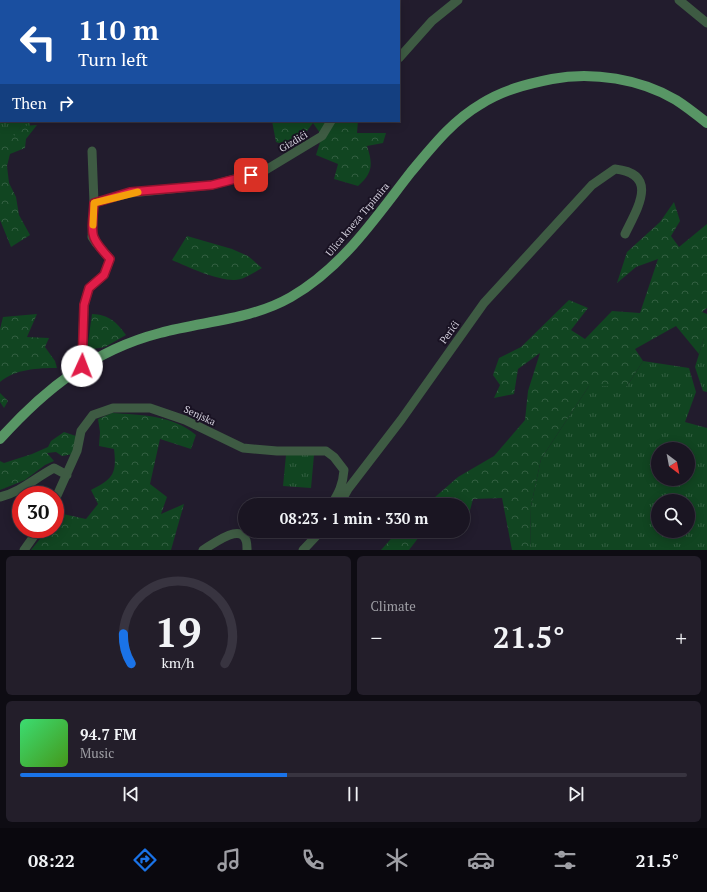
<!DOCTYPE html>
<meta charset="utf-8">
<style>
body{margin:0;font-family:"PT Serif",serif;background:#231e2a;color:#f1f3f6;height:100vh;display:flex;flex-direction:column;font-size:15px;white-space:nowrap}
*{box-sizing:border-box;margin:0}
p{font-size:13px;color:#9f9fa5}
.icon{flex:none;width:22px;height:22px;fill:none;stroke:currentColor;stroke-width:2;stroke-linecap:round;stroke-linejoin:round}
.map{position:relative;height:550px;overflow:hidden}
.sheet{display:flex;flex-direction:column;gap:6px;padding:6px;background:#0e0c13;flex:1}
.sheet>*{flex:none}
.guide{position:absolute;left:0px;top:0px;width:400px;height:122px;box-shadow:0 2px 10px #0003,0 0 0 1px #383440;background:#1a4fa0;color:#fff;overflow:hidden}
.needle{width:26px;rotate:148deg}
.tools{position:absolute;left:651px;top:442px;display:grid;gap:8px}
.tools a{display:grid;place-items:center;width:44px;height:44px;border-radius:50%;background:#1a1522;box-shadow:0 2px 10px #0003,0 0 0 1px #383440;font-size:20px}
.speed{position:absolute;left:12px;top:486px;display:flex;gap:8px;font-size:20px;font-weight:700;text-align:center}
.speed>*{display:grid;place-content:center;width:52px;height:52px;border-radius:50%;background:#1a1522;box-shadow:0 2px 10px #0003,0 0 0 1px #383440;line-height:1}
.speed .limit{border:6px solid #d22;background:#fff;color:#111}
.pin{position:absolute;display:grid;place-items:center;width:34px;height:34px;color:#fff;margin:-17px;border-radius:8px;box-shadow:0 2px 6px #0006}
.me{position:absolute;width:44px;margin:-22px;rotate:2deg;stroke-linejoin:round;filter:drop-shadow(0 0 3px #0008)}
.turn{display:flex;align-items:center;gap:14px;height:84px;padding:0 12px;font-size:18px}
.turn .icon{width:52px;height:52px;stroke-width:2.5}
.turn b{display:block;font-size:28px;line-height:34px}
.then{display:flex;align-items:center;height:38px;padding:0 12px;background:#0003;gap:8px;font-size:15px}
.big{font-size:30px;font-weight:700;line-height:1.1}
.sheet .tile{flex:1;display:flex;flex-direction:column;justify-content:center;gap:6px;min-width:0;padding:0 14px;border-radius:6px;background:#231e2a}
.sheet .dial{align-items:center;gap:0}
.dial svg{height:104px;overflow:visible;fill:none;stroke:#383440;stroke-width:7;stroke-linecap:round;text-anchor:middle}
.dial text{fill:#f1f3f6;stroke:none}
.song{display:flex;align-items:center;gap:12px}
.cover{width:48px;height:48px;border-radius:6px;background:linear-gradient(135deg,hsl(140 70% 55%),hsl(100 70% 35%))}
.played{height:4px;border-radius:2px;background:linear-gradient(90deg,#1a73e8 40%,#383440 40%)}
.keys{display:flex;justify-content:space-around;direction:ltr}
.heat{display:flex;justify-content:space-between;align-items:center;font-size:22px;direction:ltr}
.sheet .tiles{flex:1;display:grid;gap:6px;grid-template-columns:1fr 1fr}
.tile:last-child{grid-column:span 2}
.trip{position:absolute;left:238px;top:498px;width:232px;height:40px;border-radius:20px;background:#1a1522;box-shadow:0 2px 10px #0003,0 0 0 1px #383440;font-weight:700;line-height:40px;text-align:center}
.tabs{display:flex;height:64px;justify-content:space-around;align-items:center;background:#0a080e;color:#9f9fa5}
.tabs .icon{width:28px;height:28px}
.tabs .selected{color:#1a73e8}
.tabs b{font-size:18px;color:#f1f3f6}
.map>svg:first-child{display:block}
.grass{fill:url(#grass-tufts);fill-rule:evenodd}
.forest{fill:url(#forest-crowns)}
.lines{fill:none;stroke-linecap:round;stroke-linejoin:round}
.minor{stroke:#3e5b43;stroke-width:9}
.major{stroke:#589665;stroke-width:10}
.route-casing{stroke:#92132f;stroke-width:10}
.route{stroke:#e11d48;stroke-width:7}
.slow{stroke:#f59e0b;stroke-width:7}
.labels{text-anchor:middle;stroke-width:4;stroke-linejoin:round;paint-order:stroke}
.street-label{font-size:10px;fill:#d3cfdc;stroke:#191223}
</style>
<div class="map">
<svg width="707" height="550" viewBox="0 0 707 550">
<defs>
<pattern id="grass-tufts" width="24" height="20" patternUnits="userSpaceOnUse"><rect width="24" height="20" fill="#114521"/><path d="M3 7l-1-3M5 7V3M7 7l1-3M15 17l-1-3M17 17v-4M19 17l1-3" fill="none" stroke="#335f41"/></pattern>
<pattern id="forest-crowns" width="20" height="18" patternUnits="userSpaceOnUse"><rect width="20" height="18" fill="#114521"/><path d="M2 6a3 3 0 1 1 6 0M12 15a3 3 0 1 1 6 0" fill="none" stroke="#335f41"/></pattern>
</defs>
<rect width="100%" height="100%" fill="#221c2d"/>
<!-- grass -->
<path class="grass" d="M0,105l1,16h28l1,5h-9l-6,10h-15z
M704,338h3v54l-4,-1 -8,-24z
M643,361l46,7 7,24 -11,30 22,6v122h-177l1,-44 10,-47 48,-73h38zM658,449h30v30h-30zM658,501h30v30h-30z
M286,455h28l-3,33 -28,-2z"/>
<!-- forest -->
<path class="forest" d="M272,121h86l-1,12h29l-3,10 -16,3c6,18 6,27 -9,40l-24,-7 4,-15 -22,-9 6,-19 -9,-13 -19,25 -18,-6z
M37,125l-11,14 -1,9 -15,6 -3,12 2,17 7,14 3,18 11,20 -19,12 -11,-27v-84h14l7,-10z
M674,202l6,19 -9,15 8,11 28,-23v84l-5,4 5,2v24h-3l-5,16 -23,-28 -41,23 8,12 -16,25h-38l-48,73 -10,47 -1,44h-18l-10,-52 -29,1 -5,19 -5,2v-15h-37l32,-28 36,-21 31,-36 3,-29 12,-38 -22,16 -4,25 -20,4 6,-13 -7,-10 6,-17 22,-11 48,-47 19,8 -17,22 14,9 27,-28 28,2 18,-54 -22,8 -19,16 10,-31 33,-30z
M187,236l45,13 16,7 14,12c-9,5 -18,12 -28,12 -18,0 -46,-13 -62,-20z
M37,314l-10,23 22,1 -4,9 10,14 2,7c-19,0 -42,1 -57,14v-53l3,-12z
M92,314c17,1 24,7 34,21l-21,12 -18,3z
M0,393l8,8 -4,7 -4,-6z
M112,413c29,2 61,2 84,22l-5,14 -31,-10 -10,45 17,13 -6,17 23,-10 -13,46h-140l13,-16 17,-9 2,-11 23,5 12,-15 -7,-14c22,-11 26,-16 23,-41l-15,-3 1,-14 -2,-13z
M64,432l12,4 -3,18 -11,2 -6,-4 -9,1 7,8 -9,4 -20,15 -25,10v-29l4,2 28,-9 16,-7 3,-6z
M398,531h31l-7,2 -13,17h-28z"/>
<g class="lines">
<!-- minor -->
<path class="minor" d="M679,0l28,23
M399,58l33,-37 26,-21
M94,203l36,-10 82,-8 52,-14 58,-35 9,-15
M82,366l2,-61 5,-17 15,-13 6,-16 -14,-16 -4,-6 2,-34 -2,-52
M0,497c21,-5 35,-19 54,-29l13,7
M55,500l22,-49 4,-20 12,-16 20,-7h37l35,12 58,28 34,3h49l8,6 10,13c-1,14 -5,23 -13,35
M339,505l9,-16 53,-69 83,-117 108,-118 23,-16c45,5 22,40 10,65
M24,550l15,-21
M203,550c13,-8 45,-33 44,0
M303,550l18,-19"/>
<!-- major -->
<path class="major" d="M0,439c45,-50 94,-89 160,-106 44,-12 91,-13 131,-36 52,-30 84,-79 120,-125 21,-25 41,-51 70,-68 22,-14 46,-20 71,-25 40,-8 89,0 124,21 11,7 21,15 31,23"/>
</g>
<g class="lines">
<defs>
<path id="route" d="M82,366l2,-61 5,-17 15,-13 6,-16c-22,-24 -18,-24 -16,-56l36,-11 82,-7 39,-10"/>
</defs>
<!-- route casing -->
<use href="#route" class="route-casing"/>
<!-- route -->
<use href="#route" class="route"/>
<!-- slow -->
<path class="slow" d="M93,225l1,-22 44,-11"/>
</g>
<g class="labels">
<!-- street labels -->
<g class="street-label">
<text transform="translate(293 141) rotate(-31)" y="4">Gizdići</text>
<text transform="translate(357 219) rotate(-50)" y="4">Ulica kneza Trpimira</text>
<text transform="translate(449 332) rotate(-54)" y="4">Perići</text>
<text transform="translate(200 415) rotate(25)" y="4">Senjska</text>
</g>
</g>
</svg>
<div class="tools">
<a><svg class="needle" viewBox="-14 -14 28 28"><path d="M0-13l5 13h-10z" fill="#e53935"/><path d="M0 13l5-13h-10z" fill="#9f9fa5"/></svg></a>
<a><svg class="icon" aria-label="search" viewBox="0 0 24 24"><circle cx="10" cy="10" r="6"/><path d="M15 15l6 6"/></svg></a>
</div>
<div class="speed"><div class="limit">30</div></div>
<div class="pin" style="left:251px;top:175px;background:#d93025"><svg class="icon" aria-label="arrive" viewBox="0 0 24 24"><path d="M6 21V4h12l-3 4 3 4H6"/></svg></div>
<svg class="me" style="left:82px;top:366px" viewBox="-20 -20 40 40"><circle r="19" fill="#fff"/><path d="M0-13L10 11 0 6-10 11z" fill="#e11d48"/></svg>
<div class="trip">08:23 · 1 min · 330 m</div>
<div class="guide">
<div class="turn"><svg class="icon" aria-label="left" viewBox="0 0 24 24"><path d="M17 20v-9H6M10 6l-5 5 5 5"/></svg><div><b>110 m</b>Turn left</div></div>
<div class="then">Then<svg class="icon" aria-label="right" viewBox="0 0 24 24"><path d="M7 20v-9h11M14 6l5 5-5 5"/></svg></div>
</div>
</div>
<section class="sheet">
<div class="tiles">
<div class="tile dial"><svg viewBox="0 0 100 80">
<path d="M14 69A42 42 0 1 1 86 69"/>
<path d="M14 69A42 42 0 0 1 8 46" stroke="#1a73e8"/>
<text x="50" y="56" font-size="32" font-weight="700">19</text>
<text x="50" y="72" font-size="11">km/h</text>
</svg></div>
<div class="tile"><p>Climate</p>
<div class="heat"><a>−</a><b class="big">21.5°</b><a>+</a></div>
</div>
<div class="tile">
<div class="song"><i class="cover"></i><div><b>94.7 FM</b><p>Music</p></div></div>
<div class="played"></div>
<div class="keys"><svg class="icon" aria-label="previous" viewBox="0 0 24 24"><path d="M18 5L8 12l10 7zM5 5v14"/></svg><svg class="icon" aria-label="pause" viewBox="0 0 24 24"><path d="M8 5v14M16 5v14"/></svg><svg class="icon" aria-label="next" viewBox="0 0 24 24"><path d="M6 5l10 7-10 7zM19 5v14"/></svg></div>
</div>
</div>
</section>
<nav class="tabs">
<b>08:22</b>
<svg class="icon selected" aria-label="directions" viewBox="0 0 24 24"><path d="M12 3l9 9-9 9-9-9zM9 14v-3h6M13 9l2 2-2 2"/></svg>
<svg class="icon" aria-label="music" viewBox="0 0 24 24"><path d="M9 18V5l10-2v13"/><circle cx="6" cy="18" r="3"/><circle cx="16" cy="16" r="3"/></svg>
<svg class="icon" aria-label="phone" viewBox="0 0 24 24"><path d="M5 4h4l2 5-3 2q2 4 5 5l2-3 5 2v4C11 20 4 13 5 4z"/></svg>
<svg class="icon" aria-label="climate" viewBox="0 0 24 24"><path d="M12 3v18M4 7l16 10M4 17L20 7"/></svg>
<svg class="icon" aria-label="car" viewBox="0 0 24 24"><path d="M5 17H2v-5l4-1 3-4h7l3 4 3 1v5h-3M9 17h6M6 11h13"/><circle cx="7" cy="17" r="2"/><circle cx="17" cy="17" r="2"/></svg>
<svg class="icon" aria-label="filters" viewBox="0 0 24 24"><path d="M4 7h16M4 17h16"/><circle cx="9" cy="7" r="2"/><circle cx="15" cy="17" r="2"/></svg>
<b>21.5°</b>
</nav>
